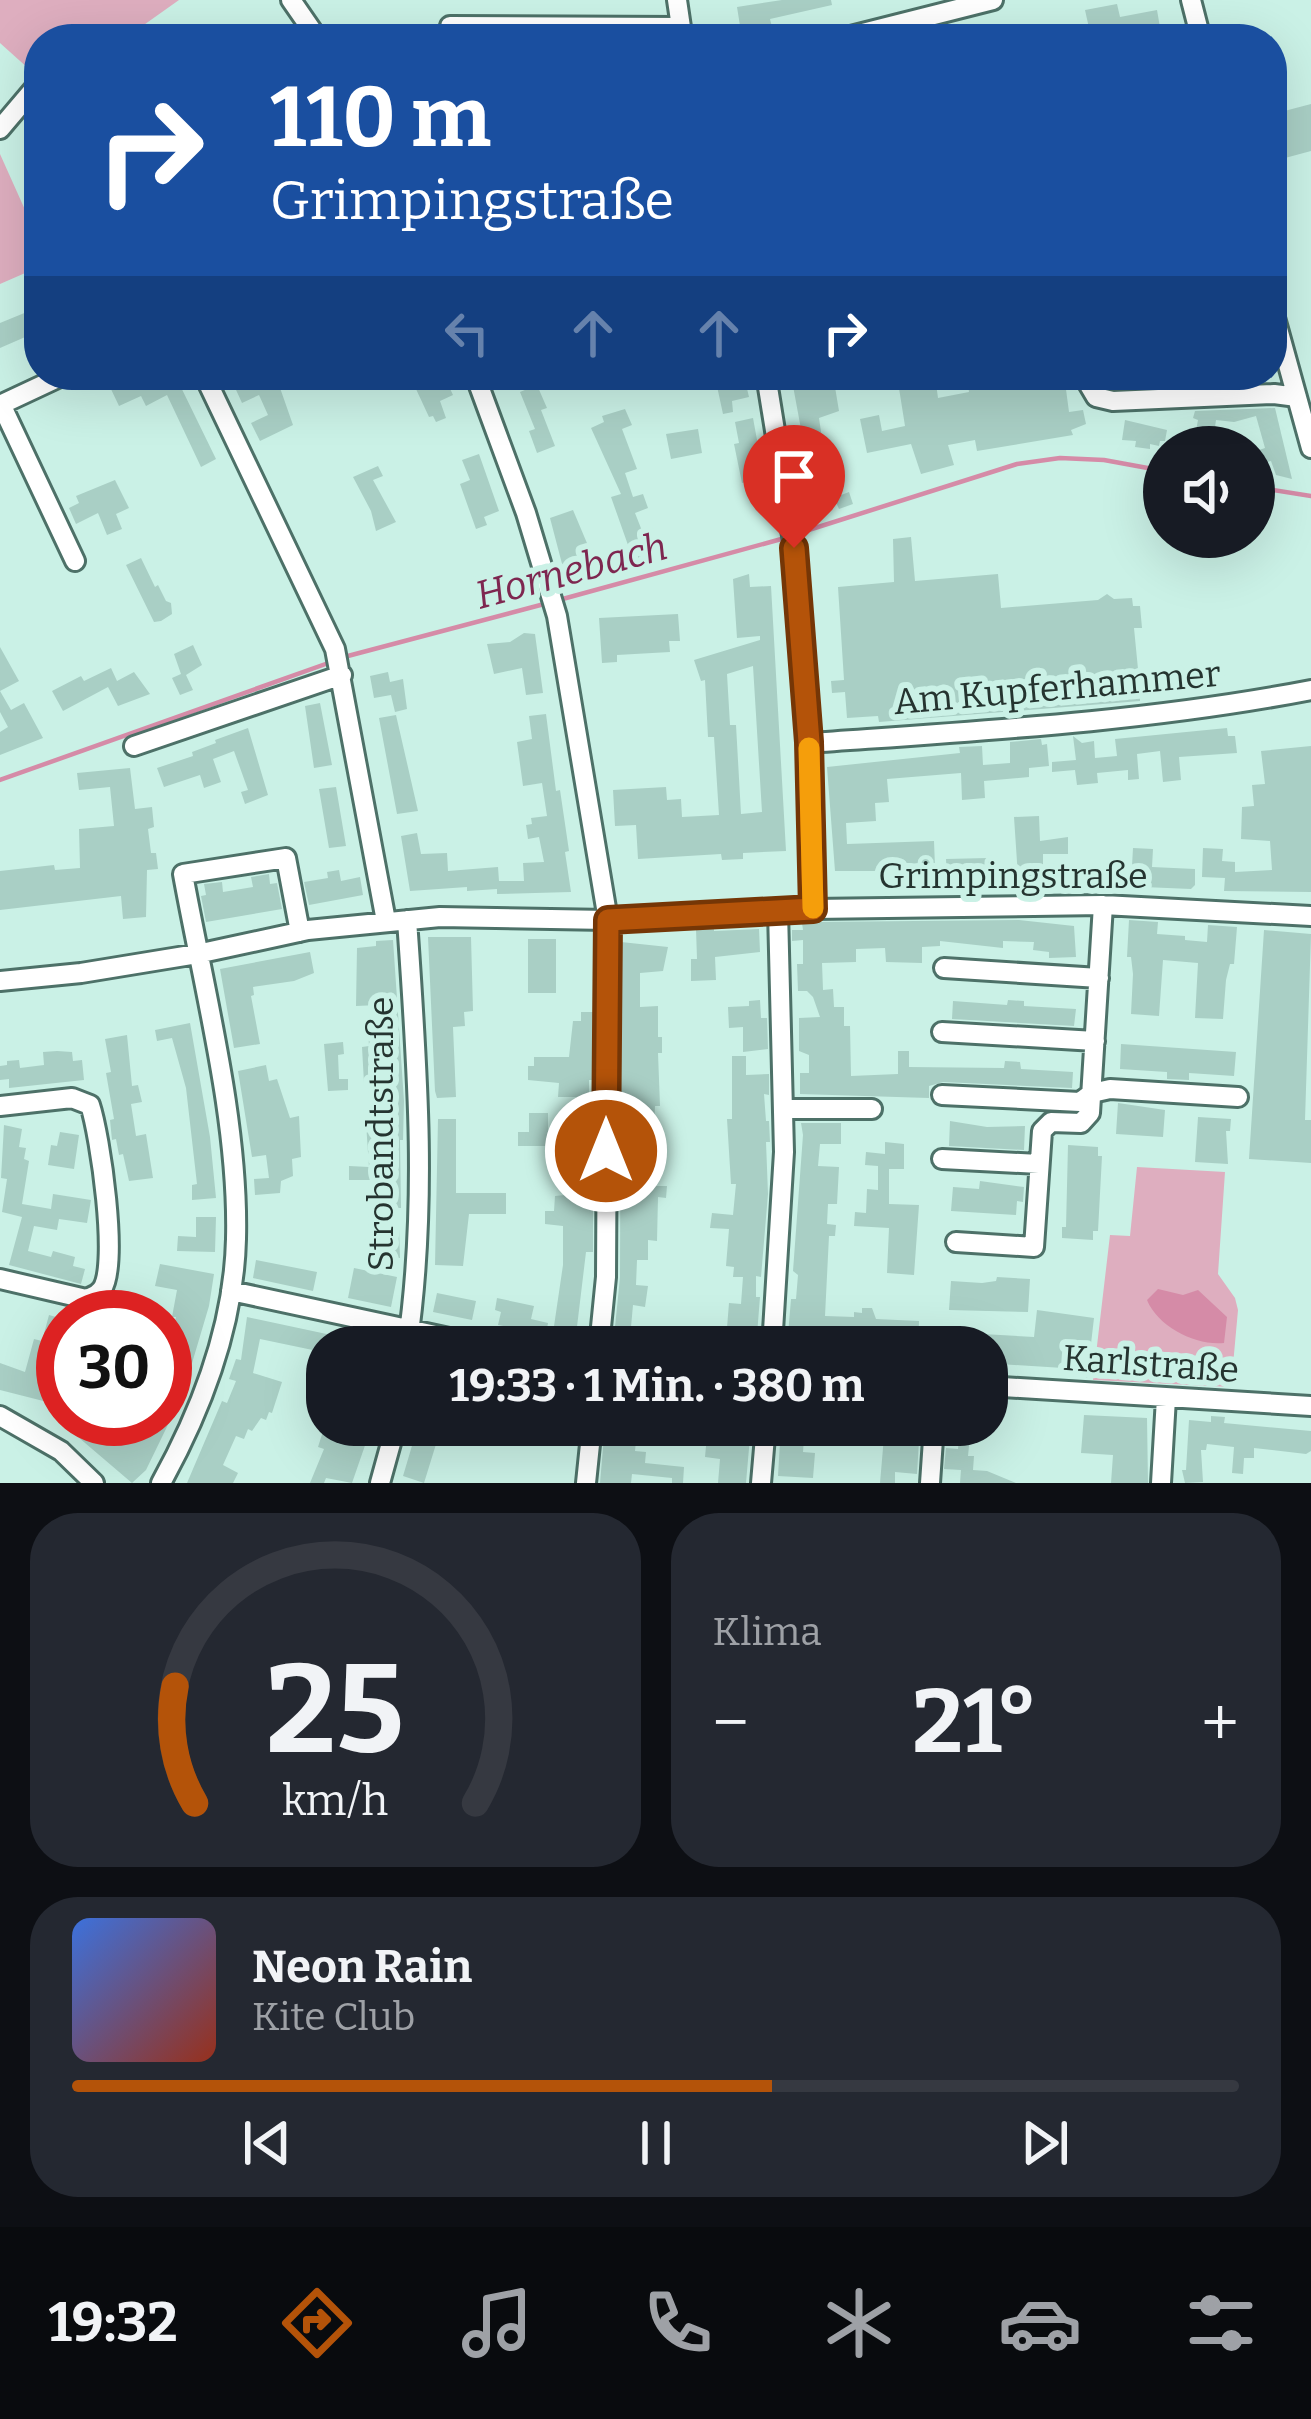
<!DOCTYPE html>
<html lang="de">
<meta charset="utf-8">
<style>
body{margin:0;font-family:Bitter,serif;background:#242831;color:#f1f3f6;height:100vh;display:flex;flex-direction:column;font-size:45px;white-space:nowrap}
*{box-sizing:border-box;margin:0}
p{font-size:39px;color:#9ea1a6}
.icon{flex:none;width:66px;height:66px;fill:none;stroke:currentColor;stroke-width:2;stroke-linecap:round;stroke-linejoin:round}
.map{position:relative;height:1483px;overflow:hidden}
.sheet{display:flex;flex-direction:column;gap:30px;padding:30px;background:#0d0f14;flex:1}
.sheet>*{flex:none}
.hud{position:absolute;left:24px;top:24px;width:1263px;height:366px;border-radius:48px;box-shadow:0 12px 48px #0002;background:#1a4fa0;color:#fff;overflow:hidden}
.buttons{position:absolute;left:1143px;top:426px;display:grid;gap:24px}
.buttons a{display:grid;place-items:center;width:132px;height:132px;border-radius:50%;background:#171b24;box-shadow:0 12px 48px #0002;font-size:60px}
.speed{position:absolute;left:36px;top:1290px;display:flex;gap:24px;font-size:60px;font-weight:700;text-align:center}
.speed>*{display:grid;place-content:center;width:156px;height:156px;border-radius:50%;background:#171b24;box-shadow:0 12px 48px #0002;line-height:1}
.speed .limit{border:18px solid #d22;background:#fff;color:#111}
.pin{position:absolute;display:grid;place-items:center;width:102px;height:102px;color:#fff;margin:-123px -51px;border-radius:50% 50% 50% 0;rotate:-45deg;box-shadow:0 0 12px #0007}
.pin .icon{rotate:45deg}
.me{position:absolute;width:132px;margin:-66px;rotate:0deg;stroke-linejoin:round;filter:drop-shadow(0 0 9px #0008)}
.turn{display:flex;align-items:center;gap:42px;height:252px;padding:0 48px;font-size:54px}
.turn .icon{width:156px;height:156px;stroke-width:2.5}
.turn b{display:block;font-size:84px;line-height:102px}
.lanes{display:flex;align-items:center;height:114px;padding:0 48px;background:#0003;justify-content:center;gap:60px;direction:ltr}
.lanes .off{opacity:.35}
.big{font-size:90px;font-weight:700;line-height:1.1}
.sheet .card{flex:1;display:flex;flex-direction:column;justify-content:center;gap:18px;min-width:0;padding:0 42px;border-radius:48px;background:#242831}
.sheet .dial{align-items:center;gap:0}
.dial svg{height:312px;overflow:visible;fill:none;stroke:#363941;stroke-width:7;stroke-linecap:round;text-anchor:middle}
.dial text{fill:#f1f3f6;stroke:none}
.song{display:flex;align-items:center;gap:36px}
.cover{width:144px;height:144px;border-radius:18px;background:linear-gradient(135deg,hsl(220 70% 55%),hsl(10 70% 35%))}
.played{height:12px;border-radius:6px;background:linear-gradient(90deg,#b45309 60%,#363941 60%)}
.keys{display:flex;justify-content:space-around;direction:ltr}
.heat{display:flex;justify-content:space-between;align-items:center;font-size:66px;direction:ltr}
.sheet .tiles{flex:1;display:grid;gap:30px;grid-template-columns:1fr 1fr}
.card:last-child{grid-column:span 2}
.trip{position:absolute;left:306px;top:1326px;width:702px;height:120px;border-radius:48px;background:#171b24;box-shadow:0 12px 48px #0002;font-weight:700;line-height:120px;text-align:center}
.menu{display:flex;height:192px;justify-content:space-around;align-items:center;background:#090b0e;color:#9ea1a6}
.menu .icon{width:84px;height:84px}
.menu .on{color:#b45309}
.menu b{font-size:54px;color:#f1f3f6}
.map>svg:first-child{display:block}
.green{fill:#deaebf}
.water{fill:#d58ba7}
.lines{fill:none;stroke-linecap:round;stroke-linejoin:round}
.stream{stroke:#d58ba7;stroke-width:4.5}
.building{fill:#a9cfc5;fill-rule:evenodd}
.minor-casing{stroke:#4d7168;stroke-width:24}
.minor{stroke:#fff;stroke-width:18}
.route-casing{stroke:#753606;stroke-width:30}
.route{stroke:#b45309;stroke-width:21}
.slow{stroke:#f59e0b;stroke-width:21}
.labels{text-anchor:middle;stroke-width:12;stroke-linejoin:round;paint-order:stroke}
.street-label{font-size:36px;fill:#253430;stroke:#caf1e6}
.water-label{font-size:39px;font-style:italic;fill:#7e2750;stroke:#caf1e6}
</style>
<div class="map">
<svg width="1311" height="1483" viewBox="0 0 1311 1483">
<rect width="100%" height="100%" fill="#caf1e6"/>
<!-- green -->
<path class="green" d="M0,0h179l-55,39h-85v39l-39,-35z
M0,154l39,87v26l-39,17z
M1137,1167l88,5 -7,102 17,24 3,12 -7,77 -138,-7 17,-145 20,1z"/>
<!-- water -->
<path class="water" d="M1158,1289l25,6 15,-5 29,27 -3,26c-28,3 -66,-16 -77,-43z"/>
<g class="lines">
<!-- stream -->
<path class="stream" d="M1254,487l57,9
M796,534l221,-70 43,-6 44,2 60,11
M559,600l226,-62
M344,657l204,-54
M0,780l334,-119"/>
</g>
<!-- building -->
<path class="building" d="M782,0h49l1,5 -62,14 2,8 -31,5 -4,-25z
M1117,4l3,13 37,-7 5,29h-21l-2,-10 -48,8 -6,-27z
M1311,104v47l-26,7 -12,-44z
M39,307v24l-39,17v-25z
M136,375h39l41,84 -15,8 -34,-72 -21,11 -5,-10 -22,10 -9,-19z
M246,375h15l7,15 11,-5 14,40 -33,16 -9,-18 17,-8 -9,-20 -17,8 -10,-22z
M725,375l2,5 17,-4 5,21 -17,4 1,11 -10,2 -8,-37z
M791,375h31l1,8 11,-2 5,30 -20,7 5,34 11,-2 3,14 -9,2 7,31 13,-5 4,12 -14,5 -5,-11 -26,5 -11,-62 6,-1z
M1022,375h21l1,6 15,-3 6,4 4,30 14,-2 3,14 -15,6 2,5 -96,16 -2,-11 -27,5 6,20 -33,9 -10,-30 -44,9 -7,-34 19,-4 3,16 23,-5 -7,-44 37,-6 3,22 31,-6 -1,-8z
M446,380l7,15 -13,6 6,17 -10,4 -3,-6 -4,1 -13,-28z
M537,385l10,23 -6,2 14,36 -18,7 -8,-22 6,-2 -15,-37z
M1275,408l17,71 -16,-4 -5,-14 -12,3 -3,-13 9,-3 -9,-32 -22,6 -18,-2 -4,27h-19l5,-27 -5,-2 2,-7z
M625,409l7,16 -10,4 15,40 -12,4 8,24 10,-3 5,14 -13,5 11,28 15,-5 5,15 -32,11 -23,-65 10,-3 -30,-66 13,-6 -2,-6z
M753,418l11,60 -22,5 -8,-39 5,-1 -4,-21z
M1125,420l42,10 -2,11h-5l-1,5 -9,-2v5l-15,-2 1,-6 -14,-1z
M698,429l4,24 -31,6 -5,-25z
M479,454l20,57 -15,6 3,8 -11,4 -16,-45 10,-4 -8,-20z
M378,466l5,10 -10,4 23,42 -20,9 -5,-20 -18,-34z
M115,480l14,28 -13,6 6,15 -15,6 -9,-22 -22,11 -7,-16 10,-5 -3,-7z
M573,510l27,64 -20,6 -1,-5 -13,4 -16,-61z
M911,537l4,44 83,-7 3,34 97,-8 9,-6 7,5 18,-1 1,8h7l2,22h-8l4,41h7l2,22 -7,1v9l-261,21 -1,-6 -31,2 -2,-26 -13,1 -1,-12 13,-1 -6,-93 56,-5 -1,-43z
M141,558l14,29 3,-2 8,16 5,2 1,11 -11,7 -7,1 -28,-57z
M749,574l1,13 21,-1 15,265 -43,2v6l-21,1 -1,-6 -83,5 -2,-34 -21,1 -2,-36 53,-3 1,13 14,-1 1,18 37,-2 -5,-78h-6l-3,-57 -4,1 -7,-21 66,-20v-4l-23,2 -4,-59zM753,666l9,146 -21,2 -5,-89h-6l-3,-51z
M678,614l2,27h-11l1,11 -53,3v7l-15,1 -3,-45z
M524,633l11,1 8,59 -17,2 -4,-27 -28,6 -7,-30 23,-2z
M193,645l9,20 -16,10 7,15 -13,5 -8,-17 9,-4 -7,-20z
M0,647l19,34 -19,10 11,19 13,-7 19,35 -43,17v-23l8,-5 -8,-15z
M111,668l6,13 17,-9 16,22 -32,12 -10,-19 -45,24 -11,-20 29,-15 3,5z
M388,672l2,10 13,-3 4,30 -12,3 -4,-17 -17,3 -4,-22z
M320,703l12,62 -18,3 -9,-62z
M546,714l10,77 4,-1 9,61 -4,1 6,40 -74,2v-5l-30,2v-4l-57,4 -9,-55 16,-3 4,21 26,-1 1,18 50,-4 1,14h25l-1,-18 21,-1 -5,-25 -11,2 -2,-14 6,-1 -1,-6 16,-2 -5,-33 -19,3 -6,-44 15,-3 -3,-23z
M396,715l22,96 -21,3 -18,-96z
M248,728l20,67 -23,9 -4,-12 7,-2 -14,-39 -21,8 8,23 -17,6 -4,-13 -36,12 -7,-19 36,-12 -1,-4 24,-9 -1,-3z
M1227,728l1,8h7l2,17 -58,4 2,23 -18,2 -3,-31 -23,3 2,25 -11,1v-10l-31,3 1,10 -21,2 -2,-15 -23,2v-10l24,-2 -3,-24 9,7 12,-2 1,17 22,-2 -2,-17z
M1041,739l1,6 5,-1 2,22 -20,2v9l-45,4 1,17 -23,2 -1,-27 -74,6 2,23 -14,1 1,18 -30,2 1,21 87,-3 1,26h-26v8l-15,1v-5h-59l-8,-104 133,-14 -1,-6 23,-1 1,19 27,-2v-21z
M1311,746v146l-87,-1 1,-13 -23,-1 1,-29 20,1 -1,12 13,1v10l37,-2 -2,-29 -29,-2 1,-32 12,-1 -2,-21 13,-1 -4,-33z
M130,768l5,41 17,-2 2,20 -6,2 3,24h5l2,16 -11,1 -1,47 -23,2 -2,-23 -121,14v-39l54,-6 1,5 25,-2 -1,-39 35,-3 -4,-39 -31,3 -2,-17z
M336,787l10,59 -17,2 -10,-59z
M1039,816l1,25 28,-4v17h-25v23h-25l-4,-60z
M1133,848l20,1 -1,18 43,2v16l-4,4 -71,-3 1,-20h11z
M988,858l1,20 -42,1 -1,-20z
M339,870l2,11 19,-4 3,18 -54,10 -5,-23 24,-4 -1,-6z
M269,874l1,10 7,-1 5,26 -76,13 -5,-26 5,-1 -2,-11 18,-2 1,10 30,-5 -2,-10z
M1019,920l55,6 2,31 -27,1v-6l-16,-2 1,-8 -31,-1v7l-63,-7v5l-18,1v16l-36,-1 -1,-14 -29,1v13l-34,1 1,27 10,-1 1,18h10v19h6l1,50 47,-2v-23h11v16l95,1 1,-7 15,1 1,7 52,3 -1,16 -129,-6 -14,4v12l-129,-4v-21h9v-18l-10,-4v-33l21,-1 -7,-20 -6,-6h-9l-1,-27h6v-24l-11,1v-11h11l-1,-7 11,-1z
M1129,920l29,2 -1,12 28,2v4l22,2 1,-17 29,2 -3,37h-4l-4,16 -3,39 -28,-1 3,-55 -35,-3 -4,56 -28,-2 2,-40 -2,-17h-4z
M714,928v3l45,-2 1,23 -45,5 1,23 -25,1v-22h6l-1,-30z
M1264,930l47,4 -6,186h6v43l-62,-4z
M428,937h43l2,74 -9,1 1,14 -12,1 3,70 -19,1 -2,-7z
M528,939h28v54h-28z
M393,940l11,161 -1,39h-3l1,68h-28l1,-28h-25v-14l20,1 -3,-44 8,-4 -2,-36h-8l-2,-36 7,-1 -1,-19 12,-1 -2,-21 -22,1 1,-58 19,-2v-5z
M621,942l47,5 -5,24 -23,2v34l18,-1v31h4v16h-4l2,53h-5l-1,22 2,58h11l-1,12 -8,-1 -1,44 -9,-1v20h-11l-1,25 12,1 -3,21 -12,-2 -2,22 12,1 -1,19h-29l7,-70z
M310,952l4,21 -20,8 -41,6 1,8 -3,1 9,48 -26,4 -14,-79z
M760,1000l1,18h6l1,31 -25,3v-25l-14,1 -1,-21 21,-1v-5z
M1008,1000l16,1v5l52,3 -2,17 -122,-7 1,-18 54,4z
M581,1012h13v68h-5v24l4,1 -4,48 4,1v98h-7l-10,83 -23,-2 10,-68v-39l-18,-2v-13h9l1,-15 21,-2v-26h-27v-16h26l1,-55h-18l1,-14 -31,-3v-14h6v-9h35l4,-36h8z
M190,1023l20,114 6,61 -24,2v-15l5,-1 -11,-96 -14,-50 -15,3 -2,-11z
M127,1035l5,51 6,-1 4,17 -11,2 5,32 10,-2 7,44 -24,3 -6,-27 -4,1 -3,-16 -4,1 -2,-20 4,-1 -8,-46 5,-1 -6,-33z
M343,1042l1,12 -6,1 1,24h9v11l-20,1 -4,-47z
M1121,1044l115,8 -2,24 -45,-3v7l-22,-1v-7l-47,-3z
M57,1051l15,1 1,9 9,-1 2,20 -75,8v-9l-9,1v-14l7,-1v-4l12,-1 1,8 24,-3 -1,-13z
M732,1056h14v19l23,-1v21l-5,-1 2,27h3l1,21h-4l2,52 -7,83 -5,-1v21h4l-4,50h-18v-6l-12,-1 3,-37 12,1 2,-27h-10l1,-10 -8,-1 3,-37 -19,-1 2,-15 21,2 3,-31h-5l-4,-65h5z
M266,1065l3,16 8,-2 13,39 9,-2 2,41 -9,2 1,17 -12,5 -1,12 -25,2 -1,-16 15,-1 -3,-23 -14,2 -14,-86z
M1118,1103l47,7 -2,27 -47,-3z
M529,1113h19v33h-30v-14h11z
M1198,1117l33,2 -1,12h-4l2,33 -33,-2z
M438,1119h18v74h50v21h-37l-6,52 -28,-1z
M950,1121l37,6 38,-1 -1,24 -75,-4z
M801,1123h40v21h-21l-2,22 21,1 -2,37h-9l-1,20 9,1 -1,11h-6l-4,80 29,1v-5l8,1v-5h10l4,11 43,2 -1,26h-22l1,-7 -22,-1 -1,8h-87l4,-48h5l2,-24 -5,-4 10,-136z
M4,1125l18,4 -3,18 7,1 -2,11 5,2 -7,43 29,5 2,-15 38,6 -4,23 -28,-4 -2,11 -23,-4 -6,25 23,6 2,-6 22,6 -2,9 12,3 -4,15 -72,-19 13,-48 -20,-5 5,-33 -6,-1z
M60,1132l19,3 -5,34 -26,-4 3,-20 6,1z
M885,1142l19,2v25h-15v35l30,1 -5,70 -27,-2 2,-45 -35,-2 1,-14 11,1 1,-24 11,1v-24l-13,-1 1,-13 19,2z
M1068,1145l30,2v9h4l-4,75h-5v9l-31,-2v-11h4z
M980,1181l44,6 -1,15 -6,-1 -1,14 -65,-4 2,-24 26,2z
M196,1217h20l-1,35 -38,-1 1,-15 18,1z
M371,1227l28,2 1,29 -31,-2z
M256,1260l61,12 -4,19 -60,-13z
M160,1264l54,10 -5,32 -22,74 -18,-8 12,-28 -11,-3 6,-24h-4l5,-27 -22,-4z
M354,1268l43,9 -6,30 -43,-9z
M997,1277l33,2 -2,33 -79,-2 2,-29 31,2 14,-2z
M437,1293l39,8 -4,19 -39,-8z
M497,1298l37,8 -3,13 17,4 -2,11 -48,-9 3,-13 -6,-2z
M1037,1310l57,8 -7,60 -8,-9 -80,-5 -8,-3 1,-14h-46l1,-15 87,5z
M49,1315l14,4v37l-20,-6 -6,25 26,7v24l-63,-16v-27l25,9 9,-33 8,2z
M247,1317l117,25v5h-37v6l-67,-14 -7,34 29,9 -10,31 -3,-1 -3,8 -5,-2 -9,13 -4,-2 -4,10 -8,-3 -13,29 15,8 -5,10h-46l35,-82 5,2 9,-22 -7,-2 7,-20 5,1z
M165,1396l14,6 -33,68 -14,13 -61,-52 9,-12h11l25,19 11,-19 23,11 3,-9 12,5z
M1084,1415l63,3 1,65h-37l2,-28 -32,-2z
M1211,1416l14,1 -1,6 87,8v20l-5,3 -52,-6v10h-10l-1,16 -11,-1 2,-26 -27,-3 -1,6h-5l2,32 -18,1 -3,-13h4l3,-50 22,2z
M325,1425l45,6 -18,52 -26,-5 -2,5h-14l14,-34 -6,-2z
M414,1425h23v16l-13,42 -21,-7 11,-37z
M605,1425h16v4l16,2 -2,20 11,1 -1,11 39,4 -1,16h-11v-5l-40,-4 -1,9h-31z
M708,1425h43l-5,58h-28l2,-24 -15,-2z
M781,1425h24l-2,27 12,1 -2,25 -35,-2z
M885,1425h35l-3,49 -22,-2v11h-15z
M960,1425h11l-3,31h6l-1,14 14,1 29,12h-56l1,-13 -17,-1 2,-21 12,1z"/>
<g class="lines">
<defs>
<path id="minor" d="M291,0l27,39
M677,0l5,34
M1191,0l10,39
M450,26l231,1
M839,39l154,-39
M0,129l33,-39 6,1
M1272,307l39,141
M204,375l131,274 51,272
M475,375l51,138 31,103 51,304 -2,357 -7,70
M766,375l28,173 15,195 4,166
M1083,375l13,22 17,4 161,-7 23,3
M1,404l74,157
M0,405l64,-30
M809,743c168,-12 337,-21 502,-53
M134,746l208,-71
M944,968l155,10
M0,981l81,-8 116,-19 111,-24 132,-13 168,3 205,-11 290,-4 208,11
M942,1032l153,9
M942,1095l138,7 12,-9 18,-4 128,8
M0,1106l72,-8 18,7c10,30 29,159 12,184 -5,7 -9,7 -16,10l-86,-20
M784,1109h88
M942,1159l97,5
M956,1242l78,5 8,-116 9,-9 30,1 9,-10 13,-208
M231,1291l260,56
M407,1347c21,-142 10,-284 0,-427
M772,1347l12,-195 -6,-241
M987,1386l324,20
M0,1416l61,35 33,32
M161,1483c41,-74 73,-158 75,-244 3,-117 -32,-249 -53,-365l103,-16 14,74
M380,1483l16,-58
M586,1483l6,-58
M761,1483l5,-58
M930,1483l4,-58
M1161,1483l5,-85"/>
</defs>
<!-- minor casing -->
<use href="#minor" class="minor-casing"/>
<!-- minor -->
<use href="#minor" class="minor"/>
</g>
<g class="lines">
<defs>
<path id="route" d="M606,1151l2,-231 205,-11 -4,-167 -15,-194"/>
</defs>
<!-- route casing -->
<use href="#route" class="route-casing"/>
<!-- route -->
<use href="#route" class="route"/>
<!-- slow -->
<path class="slow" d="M809,748l4,160"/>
</g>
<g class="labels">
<!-- street labels -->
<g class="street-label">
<text transform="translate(1057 687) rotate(-5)" y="13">Am Kupferhammer</text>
<text x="1013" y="888">Grimpingstraße</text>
<text transform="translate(380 1134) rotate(-90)" y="13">Strobandtstraße</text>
<text transform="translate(1151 1363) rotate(4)" y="13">Karlstraße</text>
</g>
<!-- water labels -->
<g class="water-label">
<text transform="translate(571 570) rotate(-15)" y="14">Hornebach</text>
</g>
</g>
</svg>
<div class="buttons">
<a><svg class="icon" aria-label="sound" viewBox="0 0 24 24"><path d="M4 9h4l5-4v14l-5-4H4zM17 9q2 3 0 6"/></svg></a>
</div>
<div class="speed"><div class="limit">30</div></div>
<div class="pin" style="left:794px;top:548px;background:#d93025"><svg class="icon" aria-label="arrive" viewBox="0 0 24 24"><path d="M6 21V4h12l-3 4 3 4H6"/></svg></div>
<svg class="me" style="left:606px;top:1151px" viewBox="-20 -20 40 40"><circle r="17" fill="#b45309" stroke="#fff" stroke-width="3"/><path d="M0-11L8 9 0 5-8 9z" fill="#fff"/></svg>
<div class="trip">19:33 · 1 Min. · 380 m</div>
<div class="hud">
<div class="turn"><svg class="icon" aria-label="right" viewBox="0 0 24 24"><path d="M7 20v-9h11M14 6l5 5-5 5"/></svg><div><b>110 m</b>Grimpingstraße</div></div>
<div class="lanes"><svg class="icon off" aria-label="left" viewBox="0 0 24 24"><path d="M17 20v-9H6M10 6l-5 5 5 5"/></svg><svg class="icon off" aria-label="ahead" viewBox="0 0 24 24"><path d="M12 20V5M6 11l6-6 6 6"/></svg><svg class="icon off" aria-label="ahead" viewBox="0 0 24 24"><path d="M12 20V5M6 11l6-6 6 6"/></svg><svg class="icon" aria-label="right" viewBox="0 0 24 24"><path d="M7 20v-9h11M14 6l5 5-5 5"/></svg></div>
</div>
</div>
<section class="sheet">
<div class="tiles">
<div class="card dial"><svg viewBox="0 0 100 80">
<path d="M14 69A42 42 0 1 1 86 69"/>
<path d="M14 69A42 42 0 0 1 9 39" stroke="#b45309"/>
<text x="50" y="56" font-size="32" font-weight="700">25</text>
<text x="50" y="72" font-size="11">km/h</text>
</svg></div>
<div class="card"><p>Klima</p>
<div class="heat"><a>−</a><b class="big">21°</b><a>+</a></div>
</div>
<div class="card">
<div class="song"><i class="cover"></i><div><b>Neon Rain</b><p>Kite Club</p></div></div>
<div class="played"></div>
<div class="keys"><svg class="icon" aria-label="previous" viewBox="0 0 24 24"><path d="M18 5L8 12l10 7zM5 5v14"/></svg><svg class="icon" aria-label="pause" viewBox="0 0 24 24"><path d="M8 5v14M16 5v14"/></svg><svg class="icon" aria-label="next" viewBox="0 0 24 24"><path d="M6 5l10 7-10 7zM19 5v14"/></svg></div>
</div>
</div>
</section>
<nav class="menu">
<b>19:32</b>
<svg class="icon on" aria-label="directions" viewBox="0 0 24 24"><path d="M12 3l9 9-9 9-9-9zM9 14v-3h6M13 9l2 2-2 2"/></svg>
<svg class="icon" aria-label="music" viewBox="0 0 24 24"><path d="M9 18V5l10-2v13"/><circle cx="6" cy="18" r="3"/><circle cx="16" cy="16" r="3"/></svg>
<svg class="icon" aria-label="phone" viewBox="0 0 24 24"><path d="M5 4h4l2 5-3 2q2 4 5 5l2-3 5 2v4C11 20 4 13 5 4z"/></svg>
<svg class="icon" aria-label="climate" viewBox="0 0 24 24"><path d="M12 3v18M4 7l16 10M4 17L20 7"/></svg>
<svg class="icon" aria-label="car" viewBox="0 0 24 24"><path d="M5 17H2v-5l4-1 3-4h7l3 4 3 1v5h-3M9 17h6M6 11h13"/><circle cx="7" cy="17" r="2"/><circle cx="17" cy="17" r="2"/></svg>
<svg class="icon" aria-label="filters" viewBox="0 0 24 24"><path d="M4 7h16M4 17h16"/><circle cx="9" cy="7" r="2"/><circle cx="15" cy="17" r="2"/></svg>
</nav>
